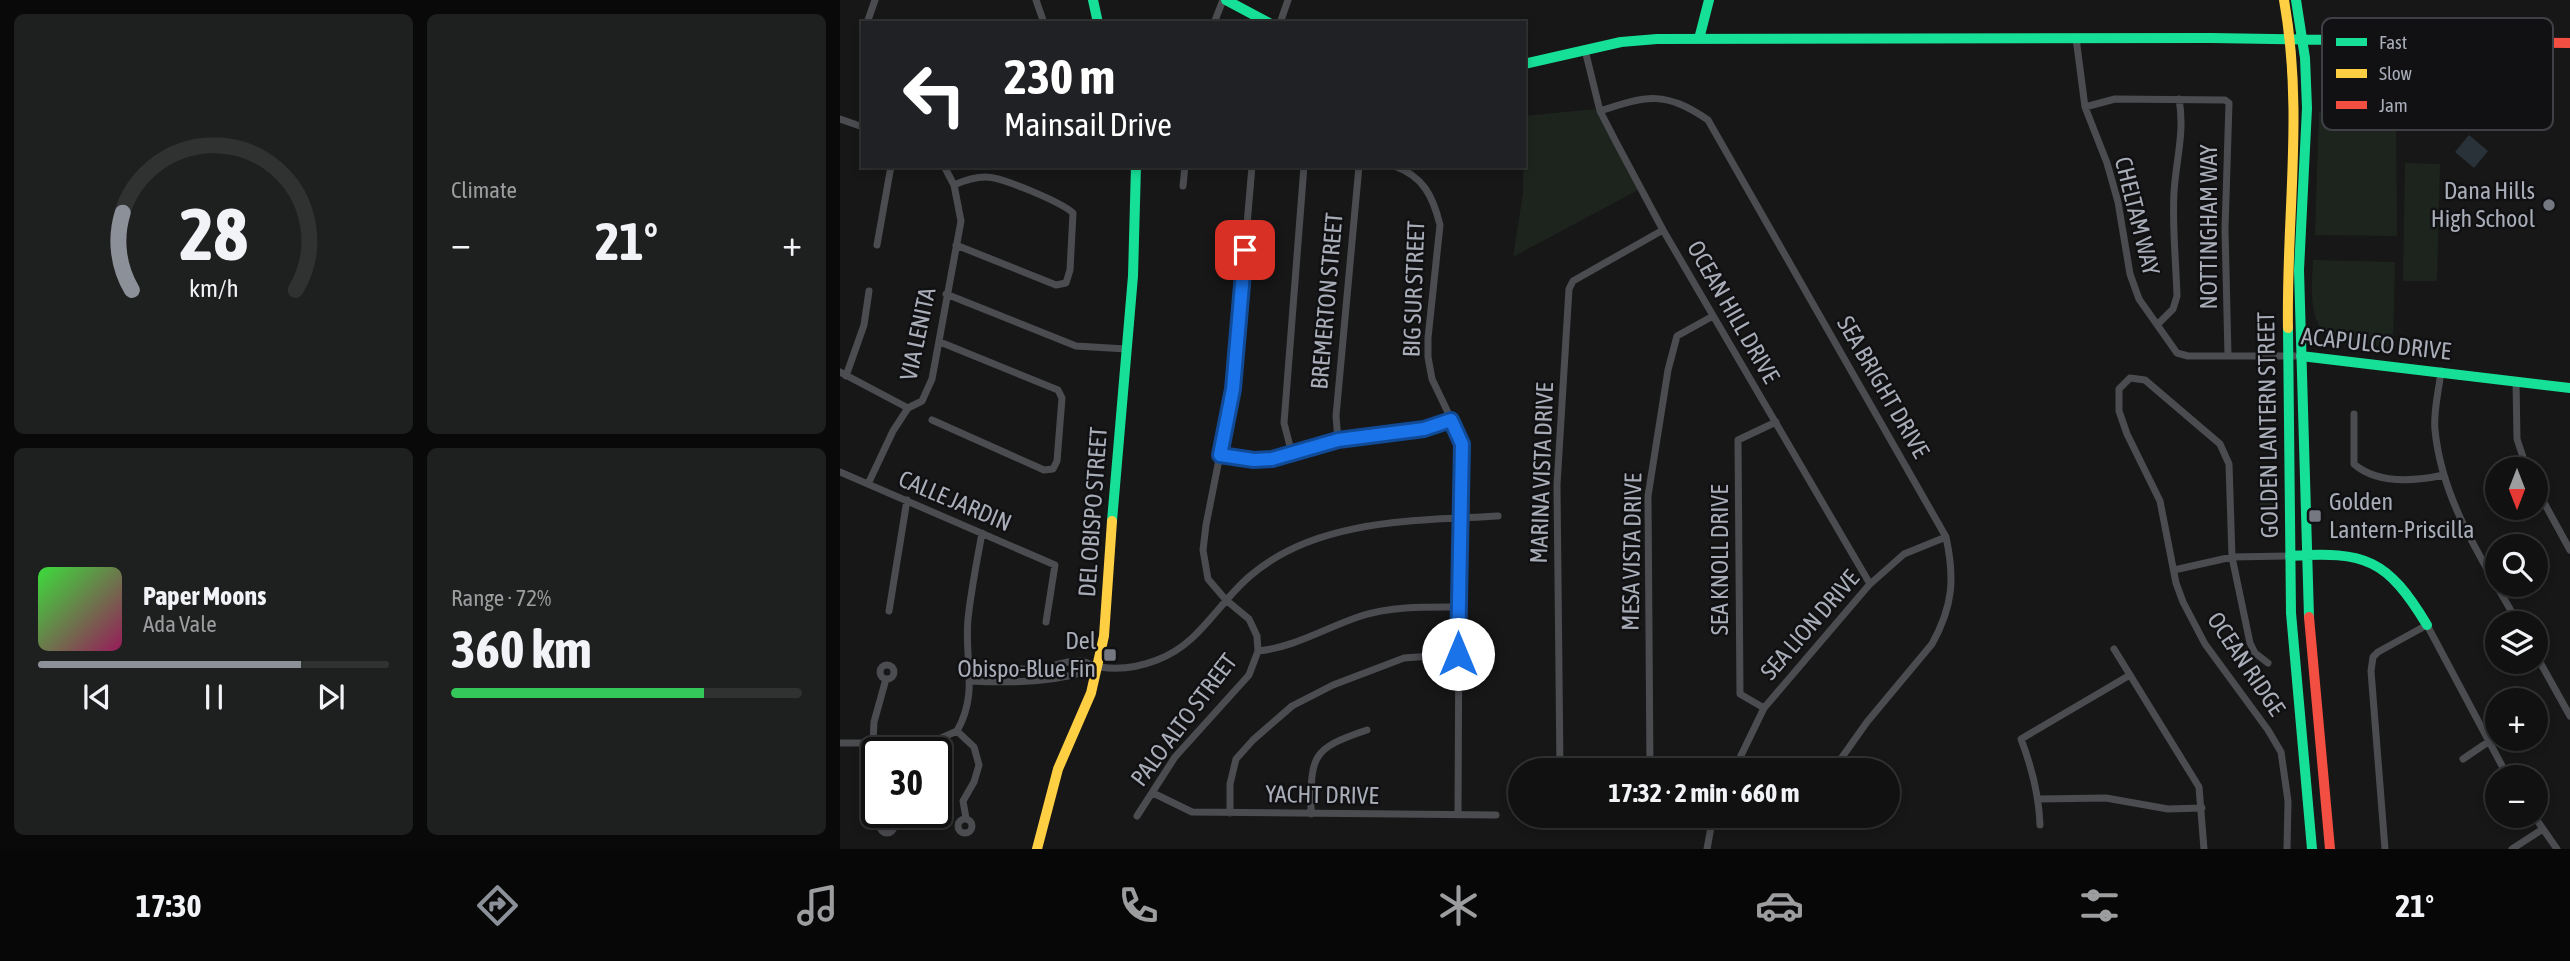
<!DOCTYPE html>
<meta charset="utf-8">
<style>
body{margin:0;font-family:"Asap Condensed",sans-serif;background:#1e1f1f;color:#f1f3f6;height:100vh;display:flex;flex-direction:column;font-size:26px;white-space:nowrap}
*{box-sizing:border-box;margin:0}
p{font-size:23px;color:#9c9d9f}
.icon{flex:none;width:38px;height:38px;fill:none;stroke:currentColor;stroke-width:2;stroke-linecap:round;stroke-linejoin:round}
.map{position:relative;flex:1;overflow:hidden}
.panel{display:flex;flex-direction:column;gap:14px;padding:14px;background:#090909;width:840px}
.panel>*{flex:none}
.banner{position:absolute;left:21px;top:21px;width:665px;height:147px;border-radius:0px;box-shadow:0 4px 10px #0003,0 0 0 2px #303131;background:#202124;color:#fff;overflow:hidden}
.needle{width:46px;rotate:180deg}
.controls{position:absolute;left:1645px;top:457px;display:grid;gap:14px}
.controls a{display:grid;place-items:center;width:63px;height:63px;border-radius:50%;background:#111;box-shadow:0 4px 10px #0003,0 0 0 2px #303131;font-size:35px}
.speed{position:absolute;left:21px;top:737px;display:flex;gap:14px;font-size:35px;font-weight:700;text-align:center}
.speed>*{display:grid;place-content:center;width:91px;height:91px;border-radius:50%;background:#111;box-shadow:0 4px 10px #0003,0 0 0 2px #303131;line-height:1}
.speed .limit{border:4px solid #111;border-radius:10px;background:#fff;color:#111}
.pin{position:absolute;display:grid;place-items:center;width:60px;height:60px;color:#fff;margin:-30px;border-radius:14px;box-shadow:0 4px 10px #0006}
.me{position:absolute;width:77px;margin:-38px;rotate:0deg;stroke-linejoin:round;filter:drop-shadow(0 0 5px #0008)}
.turn{display:flex;align-items:center;gap:24px;height:147px;padding:0 28px;font-size:32px}
.turn .icon{width:91px;height:91px;stroke-width:2.5}
.turn b{display:block;font-size:49px;line-height:60px}
.big{font-size:52px;font-weight:700;line-height:1.1}
.panel .widget{flex:1;display:flex;flex-direction:column;justify-content:center;gap:10px;min-width:0;padding:0 24px;border-radius:10px;background:#1e1f1f}
.panel .dial{align-items:center;gap:0}
.dial svg{height:182px;overflow:visible;fill:none;stroke:#303131;stroke-width:7;stroke-linecap:round;text-anchor:middle}
.dial text{fill:#f1f3f6;stroke:none}
.song{display:flex;align-items:center;gap:21px}
.cover{width:84px;height:84px;border-radius:10px;background:linear-gradient(135deg,hsl(120 70% 55%),hsl(330 70% 35%))}
.played{height:7px;border-radius:4px;background:linear-gradient(90deg,#8c9099 75%,#303131 75%)}
.keys{display:flex;justify-content:space-around;direction:ltr}
.heat{display:flex;justify-content:space-between;align-items:center;font-size:38px;direction:ltr}
.charge{height:10px;border-radius:5px;background:linear-gradient(90deg,#34c759 72%,#303131 0)}
.panel .tiles{flex:1;display:grid;gap:14px;grid-template-columns:repeat(2,1fr)}
.trip{position:absolute;left:668px;top:758px;width:392px;height:70px;border-radius:35px;background:#111;box-shadow:0 4px 10px #0003,0 0 0 2px #303131;font-weight:700;line-height:70px;text-align:center}
.dock{display:flex;height:112px;justify-content:space-around;align-items:center;background:#070707;color:#9c9d9f}
.dock .icon{width:49px;height:49px}
.dock .active{color:#8c9099}
.dock b{font-size:32px;color:#f1f3f6}
main{display:flex;flex:1;min-height:0}
.map>svg:first-child{display:block}
.green{fill:#1d241e}
.water{fill:#2a3239}
.lines{fill:none;stroke-linecap:round;stroke-linejoin:round}
.street{stroke:#4b4c50;stroke-width:7}
.fast{stroke:#16e098;stroke-width:10}
.slow{stroke:#ffcf43;stroke-width:10}
.jam{stroke:#f24e42;stroke-width:10}
.route-casing{stroke:#114b97;stroke-width:18}
.route{stroke:#1a73e8;stroke-width:12}
.poi-dot{fill:#757880;stroke:#111113;stroke-width:2.5}
.labels{text-anchor:middle;stroke-width:5;stroke-linejoin:round;paint-order:stroke}
.poi-label{font-size:24px;fill:#a8adb8;stroke:#111113;text-anchor:end}
.street-label{font-size:24px;fill:#a8adb8;stroke:#111113}
.key{fill:#111113;stroke:#3e4045;stroke-width:2}
.key-label{font-size:19px;fill:#a8adb8}
</style>
<main>
<section class="panel">
<div class="tiles">
<div class="widget dial"><svg viewBox="0 0 100 80">
<path d="M14 69A42 42 0 1 1 86 69"/>
<path d="M14 69A42 42 0 0 1 10 35" stroke="#8c9099"/>
<text x="50" y="56" font-size="32" font-weight="700">28</text>
<text x="50" y="72" font-size="11">km/h</text>
</svg></div>
<div class="widget"><p>Climate</p>
<div class="heat"><a>−</a><b class="big">21°</b><a>+</a></div>
</div>
<div class="widget">
<div class="song"><i class="cover"></i><div><b>Paper Moons</b><p>Ada Vale</p></div></div>
<div class="played"></div>
<div class="keys"><svg class="icon" aria-label="previous" viewBox="0 0 24 24"><path d="M18 5L8 12l10 7zM5 5v14"/></svg><svg class="icon" aria-label="pause" viewBox="0 0 24 24"><path d="M8 5v14M16 5v14"/></svg><svg class="icon" aria-label="next" viewBox="0 0 24 24"><path d="M6 5l10 7-10 7zM19 5v14"/></svg></div>
</div>
<div class="widget"><p>Range · 72%</p><b class="big">360 km</b><div class="charge"></div></div>
</div>
</section>
<div class="map">
<svg width="1730" height="849" viewBox="0 0 1730 849">
<rect width="100%" height="100%" fill="#171717"/>
<!-- green -->
<path class="green" d="M755,109l43,81 -125,67 10,-64 1,-77z
M1517,110l39,3 1,123 -82,-1 4,-123z
M1565,163l35,1 -3,117h-34z
M1473,260l82,2 -2,85c-17,-2 -38,-2 -56,-7 -31,-9 -25,-56 -24,-80z
M1419,485h16l2,37 -17,1z"/>
<!-- water -->
<path class="water" d="M1629,135l19,16 -14,17 -19,-16z"/>
<g class="lines">
<!-- street -->
<path class="street" d="M196,0l8,23
M27,23l8,-23
M374,23l9,-23
M440,23l8,-23
M1236,38l9,69 22,56 11,39 12,72 9,25 38,54 11,3h113
M745,50l15,61 16,31 47,88 207,354
M1245,107l30,-8 110,1 4,3 -4,126 3,127
M760,111c48,-16 65,-20 108,9l238,417c9,42 7,69 -14,107l-65,78 -34,48
M0,119l23,8
M554,166c29,10 39,30 46,59l-12,113v19l4,22 31,65v74l-4,89 -1,208
M114,185c11,-5 21,-8 32,-8 16,0 75,25 87,36l-3,57 -4,13 -10,2 -100,-40
M343,186l2,-20
M37,245l14,-79
M106,294l130,52 50,3
M1318,324l15,-15 4,-13c-1,-34 -5,-70 -3,-104 2,-32 11,-60 5,-93
M1601,371c-2,19 -8,41 -6,59 7,72 49,132 83,193
M0,372l68,36
M6,376l18,-51 5,-34
M1676,381l1,58 10,30
M1514,414v50c24,21 62,17 90,11
M92,420l112,50 9,-1 4,-8 5,-63 -4,-8 -118,-48
M498,440l-2,-24 23,-250
M452,454l-8,-31 20,-257
M380,455l34,5 18,-1 66,-19 86,-11 27,-9
M0,472l215,93 -9,57
M28,484l25,-53 15,-23 14,-7 10,-22 29,-158 -7,-36 -10,-19
M1696,488l34,62
M1334,570l58,-13 58,-1
M49,611l18,-111
M1274,649l85,138 5,62
M418,651c35,-3 69,-24 103,-35 32,-10 65,-9 98,-9
M1696,655l34,61
M1428,663l-13,-10 -5,-10 -18,-86 -3,-93 -9,-20 -75,-64 -15,-2 -11,11v22l8,23 33,67 16,82 7,19 22,42 63,86 13,22 7,49 -1,48
M40 672a7 7 0 1 1 14 0a7 7 0 1 1-14 0Z
M129,669c24,0 50,1 74,-1 12,-2 24,-8 37,-7 6,1 13,5 20,6 19,3 39,0 57,-7 43,-16 60,-56 93,-84 67,-58 166,-55 248,-60
M130,681c42,2 89,2 129,-14
M924,708l-24,-14 -2,-254 38,-18
M117,731c22,-38 7,-71 11,-112 3,-29 9,-58 14,-86
M117,731l17,16 5,18 -5,17 -11,19 3,17
M0,743h90l27,-12
M33,743l1,-21 12,-43
M1623,759l25,-17
M720,770l-3,-285 12,-196 4,-8 90,-51
M810,770l-2,-274 20,-126 9,-34 36,-20
M894,770l30,-62 105,-123 35,-31 42,-17
M313,793l39,19 304,3
M1199,799l67,-1 62,11 34,-1
M390,813v-29l6,-25 17,-19 39,-34 41,-21 71,-27 55,-4
M471,814c0,-58 -1,-65 56,-84
M297,816l38,-59 74,-82 9,-24 -1,-15 -8,-17 -23,-19 -18,-21 -5,-29 3,-25 27,-136 19,-223
M1694,816l23,33
M118 826a7 7 0 1 1 14 0a7 7 0 1 1-14 0Z
M40 826a7 7 0 1 1 14 0a7 7 0 1 1-14 0Z
M1200,825c-1,-31 -8,-57 -19,-86l109,-64
M867,849l6,-33
M1545,849l-14,-178 2,-14 5,-5 49,-27 81,152
M1672,849l31,-20"/>
<!-- fast -->
<path class="fast" d="M253,0l5,23
M386,0l43,23
M1456,0l9,58 2,50 -8,162 10,347
M859,39l10,-39
M684,64l97,-22 36,-3 554,-1 254,4
M1448,328l3,285 21,236
M1461,356l269,32
M272,521l21,-245 3,-110
M1450,556c76,-5 97,3 137,69"/>
<!-- slow -->
<path class="slow" d="M1444,0c20,113 2,215 4,328
M197,849l21,-80 33,-76 13,-57 8,-115"/>
<!-- jam -->
<path class="jam" d="M1625,42l105,1
M1469,617l21,232"/>
</g>
<g class="lines">
<defs>
<path id="route" d="M405,250l-12,139 -13,66 34,5 18,-1 66,-19 86,-11 27,-9 11,24 -4,210"/>
</defs>
<!-- route casing -->
<use href="#route" class="route-casing"/>
<!-- route -->
<use href="#route" class="route"/>
</g>
<!-- markers -->
<g class="poi-dot">
<circle cx="1709" cy="205" r="7"/>
<rect x="1468" y="509" width="14" height="14" rx="3.5"/>
<rect x="263" y="648" width="14" height="14" rx="3.5"/>
</g>
<g class="labels">
<!-- poi labels -->
<g class="poi-label">
<text x="1695" y="199">Dana Hills<tspan x="1695" dy="28">High School</tspan></text>
<text x="1489" y="510" text-anchor="start">Golden<tspan x="1489" dy="28">Lantern-Priscilla</tspan></text>
<text x="256" y="649">Del<tspan x="256" dy="28">Obispo-Blue Fin</tspan></text>
</g>
<!-- street labels -->
<g class="street-label">
<text transform="translate(1297 216) rotate(76)" y="8">CHELTAM WAY</text>
<text transform="translate(1369 227) rotate(-90)" y="8">NOTTINGHAM WAY</text>
<text transform="translate(574 289) rotate(-88)" y="8">BIG SUR STREET</text>
<text transform="translate(487 301) rotate(-85)" y="8">BREMERTON STREET</text>
<text transform="translate(893 312) rotate(60)" y="8">OCEAN HILL DRIVE</text>
<text transform="translate(78 334) rotate(-78)" y="8">VIA LENITA</text>
<text transform="translate(1536 344) rotate(6)" y="8">ACAPULCO DRIVE</text>
<text transform="translate(1043 387) rotate(60)" y="8">SEA BRIGHT DRIVE</text>
<text transform="translate(1428 425) rotate(-91)" y="8">GOLDEN LANTERN STREET</text>
<text transform="translate(702 473) rotate(-88)" y="8">MARINA VISTA DRIVE</text>
<text transform="translate(115 501) rotate(23)" y="8">CALLE JARDIN</text>
<text transform="translate(253 512) rotate(-86)" y="8">DEL OBISPO STREET</text>
<text transform="translate(792 552) rotate(-89)" y="8">MESA VISTA DRIVE</text>
<text transform="translate(880 560) rotate(-90)" y="8">SEA KNOLL DRIVE</text>
<text transform="translate(970 625) rotate(-49)" y="8">SEA LION DRIVE</text>
<text transform="translate(1406 664) rotate(56)" y="8">OCEAN RIDGE</text>
<text transform="translate(344 720) rotate(-53)" y="8">PALO ALTO STREET</text>
<text transform="translate(482 795) rotate(1)" y="8">YACHT DRIVE</text>
</g>
</g>
<!-- legend -->
<rect x="1482" y="18" width="231" height="112" rx="10" class="key"/>
<rect x="1496" y="38" width="31" height="8" fill="#16e098"/>
<rect x="1496" y="69" width="31" height="9" fill="#ffcf43"/>
<rect x="1496" y="101" width="31" height="8" fill="#f24e42"/>
<g class="key-label">
<text x="1539" y="49">Fast</text>
<text x="1539" y="80">Slow</text>
<text x="1539" y="112">Jam</text>
</g>
</svg>
<div class="controls">
<a><svg class="needle" viewBox="-14 -14 28 28"><path d="M0-13l5 13h-10z" fill="#e53935"/><path d="M0 13l5-13h-10z" fill="#9c9d9f"/></svg></a>
<a><svg class="icon" aria-label="search" viewBox="0 0 24 24"><circle cx="10" cy="10" r="6"/><path d="M15 15l6 6"/></svg></a>
<a><svg class="icon" aria-label="layers" viewBox="0 0 24 24"><path d="M12 4l9 5-9 5-9-5zM3 14l9 5 9-5"/></svg></a>
<a>+</a>
<a>−</a>
</div>
<div class="speed"><div class="limit">30</div></div>
<div class="pin" style="left:405px;top:250px;background:#d93025"><svg class="icon" aria-label="arrive" viewBox="0 0 24 24"><path d="M6 21V4h12l-3 4 3 4H6"/></svg></div>
<svg class="me" style="left:618px;top:654px" viewBox="-20 -20 40 40"><circle r="19" fill="#fff"/><path d="M0-13L10 11 0 6-10 11z" fill="#1a73e8"/></svg>
<div class="trip">17:32 · 2 min · 660 m</div>
<div class="banner">
<div class="turn"><svg class="icon" aria-label="left" viewBox="0 0 24 24"><path d="M17 20v-9H6M10 6l-5 5 5 5"/></svg><div><b>230 m</b>Mainsail Drive</div></div>
</div>
</div>
</main>
<nav class="dock">
<b>17:30</b>
<svg class="icon active" aria-label="directions" viewBox="0 0 24 24"><path d="M12 3l9 9-9 9-9-9zM9 14v-3h6M13 9l2 2-2 2"/></svg>
<svg class="icon" aria-label="music" viewBox="0 0 24 24"><path d="M9 18V5l10-2v13"/><circle cx="6" cy="18" r="3"/><circle cx="16" cy="16" r="3"/></svg>
<svg class="icon" aria-label="phone" viewBox="0 0 24 24"><path d="M5 4h4l2 5-3 2q2 4 5 5l2-3 5 2v4C11 20 4 13 5 4z"/></svg>
<svg class="icon" aria-label="climate" viewBox="0 0 24 24"><path d="M12 3v18M4 7l16 10M4 17L20 7"/></svg>
<svg class="icon" aria-label="car" viewBox="0 0 24 24"><path d="M5 17H2v-5l4-1 3-4h7l3 4 3 1v5h-3M9 17h6M6 11h13"/><circle cx="7" cy="17" r="2"/><circle cx="17" cy="17" r="2"/></svg>
<svg class="icon" aria-label="filters" viewBox="0 0 24 24"><path d="M4 7h16M4 17h16"/><circle cx="9" cy="7" r="2"/><circle cx="15" cy="17" r="2"/></svg>
<b>21°</b>
</nav>
